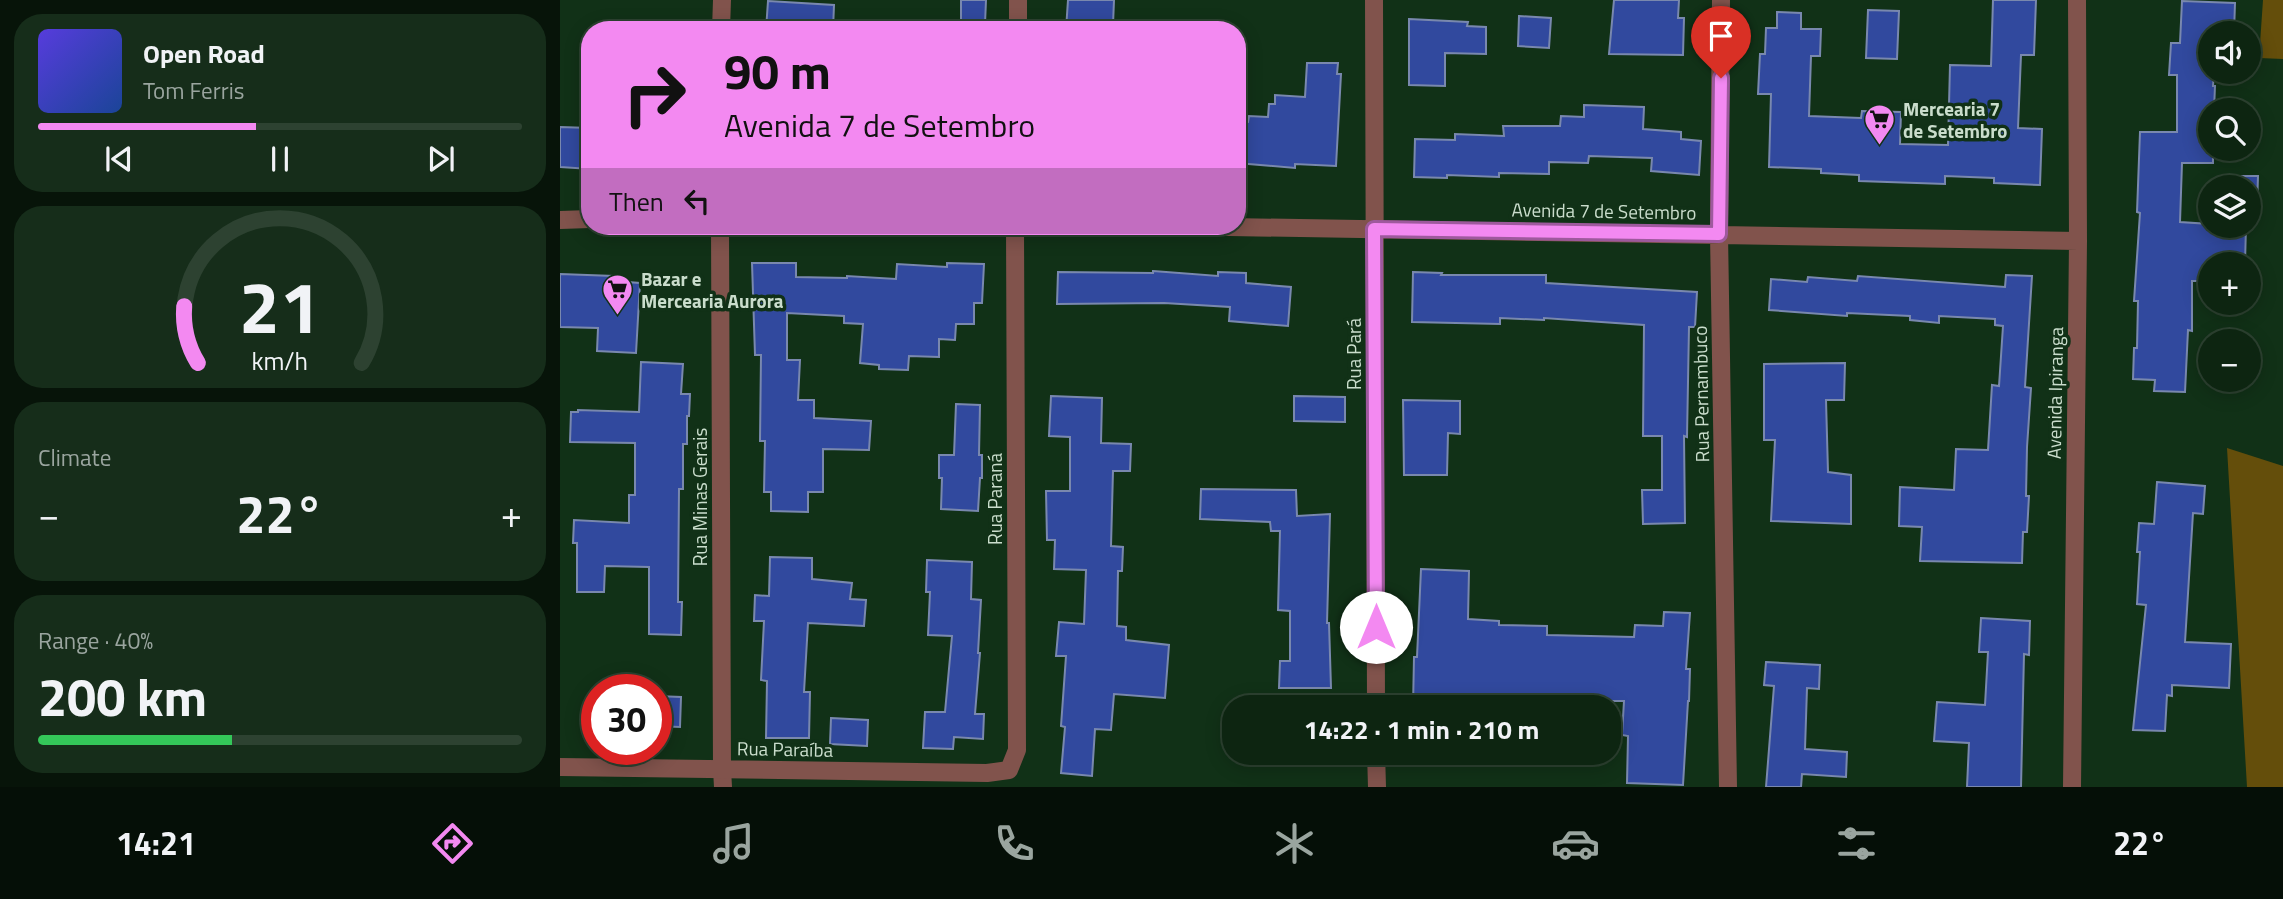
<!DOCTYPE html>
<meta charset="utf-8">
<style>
body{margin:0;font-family:"Titillium Web",sans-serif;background:#162d1a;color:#f1f3f6;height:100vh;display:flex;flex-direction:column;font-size:26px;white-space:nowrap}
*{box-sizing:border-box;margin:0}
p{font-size:23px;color:#9aa59f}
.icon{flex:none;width:38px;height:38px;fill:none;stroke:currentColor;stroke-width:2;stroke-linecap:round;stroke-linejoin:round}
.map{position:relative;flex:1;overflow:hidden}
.details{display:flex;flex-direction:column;gap:14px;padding:14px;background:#071409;width:560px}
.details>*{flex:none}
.guide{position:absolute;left:21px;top:21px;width:665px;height:214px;border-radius:28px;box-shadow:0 4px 18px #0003,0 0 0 2px #2d4231;background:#f389f1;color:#111;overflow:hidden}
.fabs{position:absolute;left:1638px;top:21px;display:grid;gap:14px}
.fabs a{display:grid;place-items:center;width:63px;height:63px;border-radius:50%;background:#0d2511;box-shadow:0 4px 18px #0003,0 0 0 2px #2d4231;font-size:35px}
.speed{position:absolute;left:21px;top:674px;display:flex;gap:14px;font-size:35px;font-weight:700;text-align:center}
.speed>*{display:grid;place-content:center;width:91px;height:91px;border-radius:50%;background:#0d2511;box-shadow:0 4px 18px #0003,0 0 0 2px #2d4231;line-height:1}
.speed .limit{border:10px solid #d22;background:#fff;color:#111}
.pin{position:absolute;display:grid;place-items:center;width:60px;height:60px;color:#fff;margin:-72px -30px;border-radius:50% 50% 50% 0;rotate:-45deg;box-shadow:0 0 7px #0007}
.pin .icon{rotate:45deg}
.me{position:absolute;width:77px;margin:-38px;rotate:0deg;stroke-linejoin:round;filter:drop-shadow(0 0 5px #0008)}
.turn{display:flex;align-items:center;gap:24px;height:147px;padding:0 28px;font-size:32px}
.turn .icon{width:91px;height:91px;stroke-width:2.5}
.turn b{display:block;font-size:49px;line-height:60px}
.then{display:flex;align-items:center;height:66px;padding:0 28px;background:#0003;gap:14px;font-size:26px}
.big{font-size:52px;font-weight:700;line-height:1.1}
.details .card{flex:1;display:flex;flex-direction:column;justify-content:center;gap:10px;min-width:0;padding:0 24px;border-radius:28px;background:#162d1a}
.details .dial{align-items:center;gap:0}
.dial svg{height:182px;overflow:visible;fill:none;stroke:#2d4231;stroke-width:7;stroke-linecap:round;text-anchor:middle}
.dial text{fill:#f1f3f6;stroke:none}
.song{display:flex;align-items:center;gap:21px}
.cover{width:84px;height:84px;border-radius:10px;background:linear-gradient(135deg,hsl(250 70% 55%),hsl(220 70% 35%))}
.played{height:7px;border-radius:4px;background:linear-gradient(90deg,#f389f1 45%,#2d4231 45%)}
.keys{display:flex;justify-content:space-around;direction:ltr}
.heat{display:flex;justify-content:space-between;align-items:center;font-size:38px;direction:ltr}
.charge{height:10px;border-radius:5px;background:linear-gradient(90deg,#34c759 40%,#2d4231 0)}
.trip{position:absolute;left:662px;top:695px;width:399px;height:70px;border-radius:28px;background:#0d2511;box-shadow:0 4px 18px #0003,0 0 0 2px #2d4231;font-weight:700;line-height:70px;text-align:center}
.tab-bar{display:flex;height:112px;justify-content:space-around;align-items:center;background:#050f07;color:#9aa59f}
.tab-bar .icon{width:49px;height:49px}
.tab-bar .selected{color:#f389f1}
.tab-bar b{font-size:32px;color:#f1f3f6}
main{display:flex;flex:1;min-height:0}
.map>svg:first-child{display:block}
.green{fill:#644e0b}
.building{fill:#31499e;stroke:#7988ae;stroke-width:2}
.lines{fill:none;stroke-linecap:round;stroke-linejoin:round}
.lane{stroke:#81534c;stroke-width:18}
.street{stroke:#81534c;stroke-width:18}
.route-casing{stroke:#9e599d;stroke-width:18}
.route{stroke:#f389f1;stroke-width:12}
.labels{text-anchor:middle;stroke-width:7;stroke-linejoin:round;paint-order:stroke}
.poi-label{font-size:19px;font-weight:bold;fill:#caddcc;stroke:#113117;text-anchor:start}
.street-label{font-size:19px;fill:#caddcc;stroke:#113117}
</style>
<main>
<section class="details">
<div class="card">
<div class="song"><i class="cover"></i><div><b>Open Road</b><p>Tom Ferris</p></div></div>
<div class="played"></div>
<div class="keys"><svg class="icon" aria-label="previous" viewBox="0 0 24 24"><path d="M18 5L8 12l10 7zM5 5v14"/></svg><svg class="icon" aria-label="pause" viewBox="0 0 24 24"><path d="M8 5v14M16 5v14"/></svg><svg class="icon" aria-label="next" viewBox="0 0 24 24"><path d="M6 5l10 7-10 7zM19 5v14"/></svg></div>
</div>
<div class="card dial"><svg viewBox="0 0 100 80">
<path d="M14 69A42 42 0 1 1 86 69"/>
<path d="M14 69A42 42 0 0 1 8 44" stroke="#f389f1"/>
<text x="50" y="56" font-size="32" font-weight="700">21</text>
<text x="50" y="72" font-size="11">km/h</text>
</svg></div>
<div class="card"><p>Climate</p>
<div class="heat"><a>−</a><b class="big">22°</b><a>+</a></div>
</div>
<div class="card"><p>Range · 40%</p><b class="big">200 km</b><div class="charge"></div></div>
</section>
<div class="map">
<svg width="1723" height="787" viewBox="0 0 1723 787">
<rect width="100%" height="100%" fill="#113117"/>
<!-- green -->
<path class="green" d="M1703,0h20v59l-24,-1z
M1667,448l56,18v321h-36z"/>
<!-- building -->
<path class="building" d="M401,0h25l-1,24h-24z
M508,0h46l-1,25 -18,-1v6h-29z
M1054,0h65l-1,18h6l-1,37 -74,-1z
M1433,0h43l-2,55h-13l-3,73 24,1 -2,56 -46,-2v-5l-49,-2v8l-86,-3v-6l-38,-2v-4l-52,-2 2,-73h-13l2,-40h5l1,-26h11v-16l24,1v16h20l-1,27h-9l-2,60 52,2 1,-7 39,1 -1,32 48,1 2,-80 41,1z
M208,1l66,4 -1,25h-67z
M1622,1l53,2 -1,30h-24v39h4l-1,14h2l-1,24h-4v39h3v14h-31l-2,59 30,2v2h36l-1,38h-35v17h-18v50l-4,-1 -3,62 -31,-1 1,-11 -22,-1 1,-31h3l1,-47h-4l6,-88 -3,-1 3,-80h37v-57h-8l2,-32h9z
M1308,10l31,1 -2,48 -31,-1z
M959,16l32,2 -2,30 -31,-2z
M849,19l59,3 -1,4 19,1v27l-41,-1v33l-36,-1z
M747,63h31l-1,11h4l-5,92 -41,-2v4l-58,-5v-42l11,1 1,-6 19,1 1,-13h6v-9l30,2z
M1024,105l60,2 -1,22 38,3v7l20,2 -2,34 -48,-4 1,-13 -63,-2 -1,7 -39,-1v12l-50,-1v4l-52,-2v3l-33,-1 1,-38 40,1v-6l49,2 -1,-10h57l1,-10 23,1z
M0,127l30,1v41l-30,-2z
M1669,176h29l-1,32h-8v-21h-20z
M192,263h44v14l51,1v-2l49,3 1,-15 50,3v-4l37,1 -2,39h-8v21h-18l-1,16 -16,-1v18l-30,-1 -1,14 -29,-1v-4l-19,-2 3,-39 -19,-1v-7l-57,-3v47h13l-2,40h16v18l57,3 -2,29 -46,-1v43h-15v20l-37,-1v-19h-7l1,-51h-5l1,-86h-6z
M593,271l65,5v-4l28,1v10l45,4 -3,39 -59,-5 1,-14 -66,-4 -107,1 1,-32 95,1z
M853,272l29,1 -1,2h105v8l151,9 -2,35h-6l-2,110 -3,-1 1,87 -42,1 -1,-34h20v-54h-19l1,-111 -100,-7v2l-44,-2v6l-88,-2z
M0,274l54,2v5l26,2 -4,70 -39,-2 1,-23 -38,-1z
M1446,275l26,1 -7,111 6,1 -4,59 -1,49h3l-2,36h-4l-1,31 -102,-2 2,-34 -23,-1 1,-39 54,3 2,-41 32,1 4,-65 7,1 4,-60 -8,-1v-6l-56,-3v7l-29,-3v-4l-63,-3v3l-78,-6 2,-31 36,3 1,-5 49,4 1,-5 147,11z
M81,362l42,2 -2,30h9l-1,22h-2v28h-4v45h-4l-1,113h4l-1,33 -32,-1v-67l-44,-1 -1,26h-27v-49h-4l1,-23 55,3v-28h6v-52l-65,-1 1,-30h7v-2l61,2z
M1285,363l-1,37h-18l2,72 23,3v49l-80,-3 4,-81h-11v-76z
M491,396l51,2 -1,45 30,1 -1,27h-17l-2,75 12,1 -1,24h-4l-1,55 9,1v13l43,5 -4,53 -51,-4 -3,36 -16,-1 -3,47 -31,-3 4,-46 -4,-1 5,-70h-10l3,-34 25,2 2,-54 -32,-1 1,-29h-8l-1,-49h24v-54l-21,-1z
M734,396l51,1v25l-51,-1z
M843,400l57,1v33l-12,-1 -1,42h-43z
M396,404l24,1 -1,50h3v23h-2l-2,33 -37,-2 1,-31h-3v-23h15z
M1597,482l48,4 -2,28 -10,-1 -8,129 46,2 -2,44 -57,-3v11l-5,-1 -2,36 -32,-1 13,-125 -9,-1 3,-52h-3l2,-29 15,1z
M641,489l95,1 1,26 33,-2 -3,109h2l2,65h-52l1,-27h10v-50l-12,-1 2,-79h-9l-1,-9 -70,-3z
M210,557l42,1v21l40,4 -2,16 16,1 -2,26 -56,-3 -4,69h6l-1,46h-43l1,-57 -6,-1 3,-59h-10l1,-26 14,1z
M367,560l45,2 -1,37 10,1 -3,53h2l-5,61h9l-1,25 -29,-2 -1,12 -30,-1 2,-36h20l7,-76 -24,-1 2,-43h-4z
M861,569l48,2 -1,48 31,2v4l48,1v9l87,2 1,-12 28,1 1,-14 26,1 -4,56h4l-1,32h-1l-5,84 -56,-2 1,-47 -6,-1 2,-34h-61v2l-51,-4v8h-99l1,-50h3z
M1421,618l49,3 -1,34 -5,-1 -3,133h-54l2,-44 -35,-2 3,-39 48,3 3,-53h-9z
M1206,662l54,3 -1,24 -12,-1 -2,61 42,3 -1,25 -44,-3 -1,13h-35l8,-101 -10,-1z
M96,696l25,1 -1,30 -24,-1z
M271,718l37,2 -1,26 -37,-2z"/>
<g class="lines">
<!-- lane -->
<path class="lane" d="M162,769l1,18"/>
<!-- street -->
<path class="street" d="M814,0l2,707
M1161,0l-2,234 9,553
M161,30l1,-30
M458,30v-30
M0,220l30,-1
M160,226l2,543
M612,226l906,15
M816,752l1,35
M0,767l427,6 22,-3 8,-20 -2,-524
M1512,787l6,-546 -1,-241"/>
</g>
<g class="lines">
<defs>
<path id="route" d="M816,627l-2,-398 345,5 2,-156"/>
</defs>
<!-- route casing -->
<use href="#route" class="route-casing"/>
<!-- route -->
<use href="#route" class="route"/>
</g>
<!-- icons -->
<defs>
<symbol id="supermarket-pin" viewBox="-11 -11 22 30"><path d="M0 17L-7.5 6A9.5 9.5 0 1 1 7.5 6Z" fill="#f389f1" stroke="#113117"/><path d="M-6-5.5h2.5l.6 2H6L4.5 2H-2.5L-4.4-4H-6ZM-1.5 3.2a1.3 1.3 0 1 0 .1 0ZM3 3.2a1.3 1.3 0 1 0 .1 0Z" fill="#111"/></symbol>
</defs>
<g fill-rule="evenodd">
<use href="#supermarket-pin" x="1302" y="102" width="35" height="47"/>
<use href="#supermarket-pin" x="40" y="272" width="35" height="47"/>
</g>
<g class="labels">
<!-- poi labels -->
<g class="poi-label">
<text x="1343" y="116">Mercearia 7<tspan x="1343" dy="22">de Setembro</tspan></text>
<text x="81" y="286">Bazar e<tspan x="81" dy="22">Mercearia Aurora</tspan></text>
</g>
<!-- street labels -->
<g class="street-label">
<text transform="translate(1044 211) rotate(1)" y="7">Avenida 7 de Setembro</text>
<text transform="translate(794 354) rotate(-90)" y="7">Rua Pará</text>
<text transform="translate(1495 393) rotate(-89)" y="7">Avenida Ipiranga</text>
<text transform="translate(1141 394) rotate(-91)" y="7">Rua Pernambuco</text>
<text transform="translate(140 497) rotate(-90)" y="7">Rua Minas Gerais</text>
<text transform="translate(435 499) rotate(-90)" y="7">Rua Paraná</text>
<text transform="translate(225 749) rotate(1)" y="7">Rua Paraíba</text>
</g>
</g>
</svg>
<div class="fabs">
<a><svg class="icon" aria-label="sound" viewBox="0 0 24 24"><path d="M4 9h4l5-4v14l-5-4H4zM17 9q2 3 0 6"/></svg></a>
<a><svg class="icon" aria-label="search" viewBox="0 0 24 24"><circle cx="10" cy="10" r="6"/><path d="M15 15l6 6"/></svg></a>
<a><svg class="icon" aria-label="layers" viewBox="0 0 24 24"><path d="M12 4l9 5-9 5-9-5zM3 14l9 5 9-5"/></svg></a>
<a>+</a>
<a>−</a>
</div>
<div class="speed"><div class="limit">30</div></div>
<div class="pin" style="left:1161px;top:78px;background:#d93025"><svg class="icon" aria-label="arrive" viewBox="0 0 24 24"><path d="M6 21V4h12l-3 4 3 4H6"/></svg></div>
<svg class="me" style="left:816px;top:627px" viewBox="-20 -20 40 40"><circle r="19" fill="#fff"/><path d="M0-13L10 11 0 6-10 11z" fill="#f389f1"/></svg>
<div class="trip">14:22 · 1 min · 210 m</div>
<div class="guide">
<div class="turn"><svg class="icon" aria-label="right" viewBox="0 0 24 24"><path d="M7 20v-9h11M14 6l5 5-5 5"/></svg><div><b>90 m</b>Avenida 7 de Setembro</div></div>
<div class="then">Then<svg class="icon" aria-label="left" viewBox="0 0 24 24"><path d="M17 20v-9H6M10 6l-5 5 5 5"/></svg></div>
</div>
</div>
</main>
<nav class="tab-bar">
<b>14:21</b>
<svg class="icon selected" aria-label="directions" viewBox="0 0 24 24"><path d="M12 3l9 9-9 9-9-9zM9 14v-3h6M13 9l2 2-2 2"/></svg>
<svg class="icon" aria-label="music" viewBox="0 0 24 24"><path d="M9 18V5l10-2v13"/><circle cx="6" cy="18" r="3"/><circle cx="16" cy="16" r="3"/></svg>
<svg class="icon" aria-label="phone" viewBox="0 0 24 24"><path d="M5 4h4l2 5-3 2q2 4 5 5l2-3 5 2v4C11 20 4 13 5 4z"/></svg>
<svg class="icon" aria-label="climate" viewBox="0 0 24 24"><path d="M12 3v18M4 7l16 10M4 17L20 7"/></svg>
<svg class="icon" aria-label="car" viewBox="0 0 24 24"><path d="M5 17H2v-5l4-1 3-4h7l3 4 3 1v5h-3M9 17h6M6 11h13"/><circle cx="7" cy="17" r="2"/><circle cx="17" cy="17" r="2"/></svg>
<svg class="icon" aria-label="filters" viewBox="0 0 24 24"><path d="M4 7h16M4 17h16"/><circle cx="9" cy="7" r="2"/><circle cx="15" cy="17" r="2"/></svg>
<b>22°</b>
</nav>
